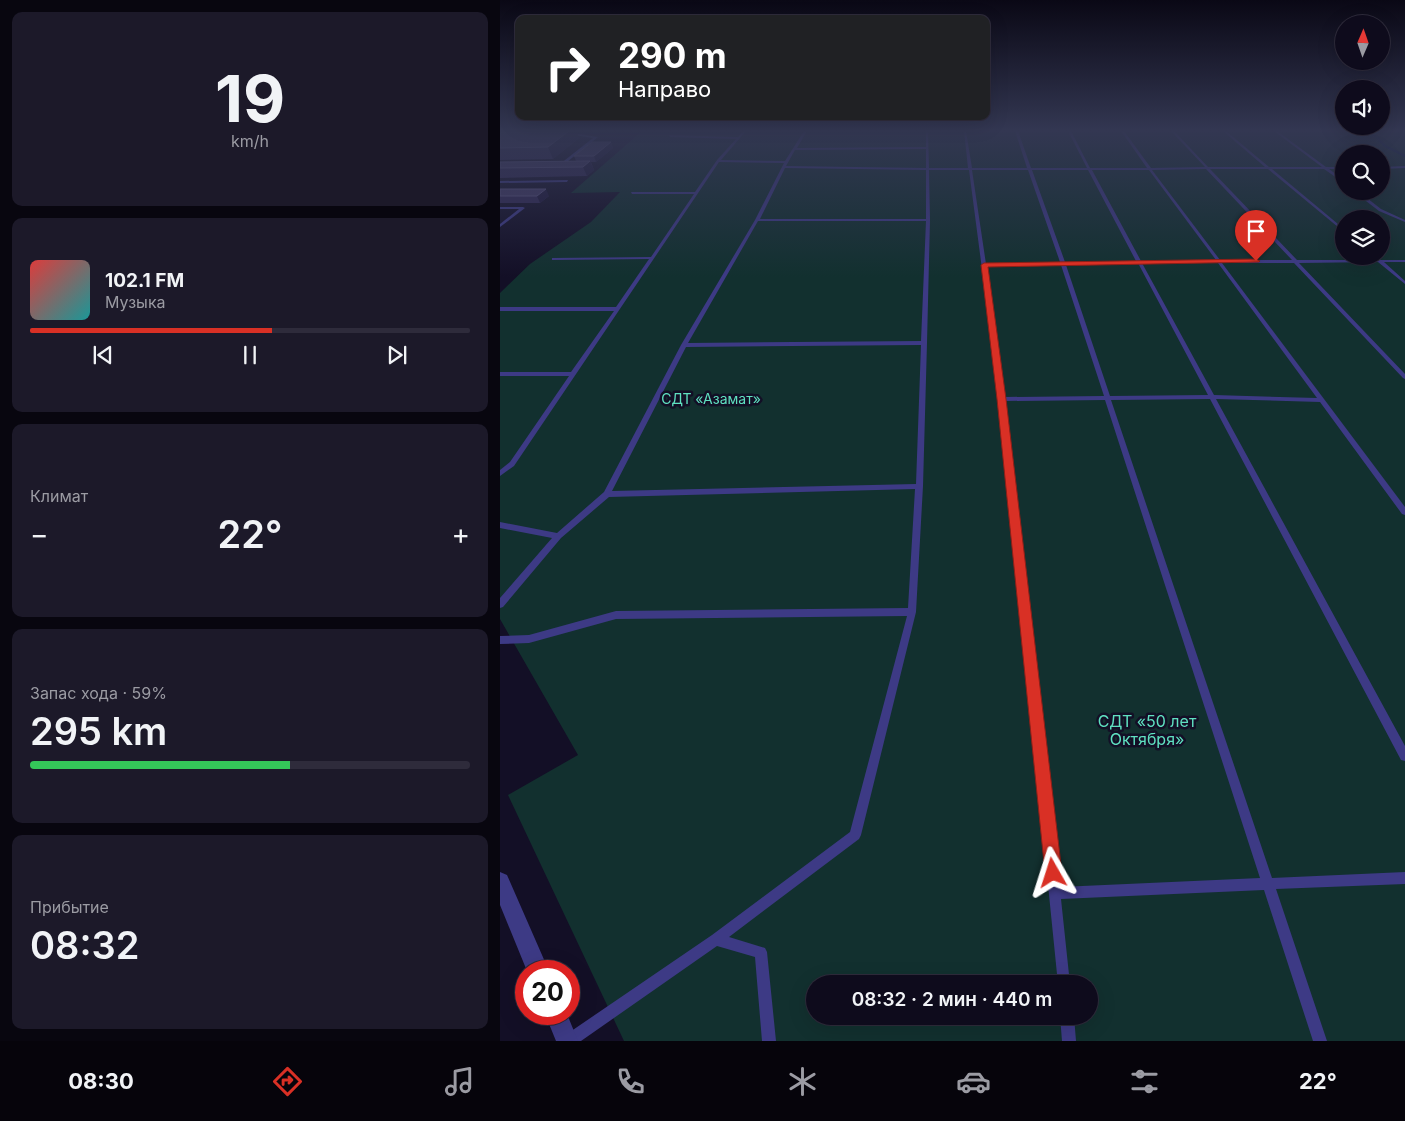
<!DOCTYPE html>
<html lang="ru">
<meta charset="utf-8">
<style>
body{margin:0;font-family:Inter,sans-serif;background:#1c1929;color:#f1f3f6;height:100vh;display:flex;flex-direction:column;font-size:19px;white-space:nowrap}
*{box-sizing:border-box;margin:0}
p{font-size:16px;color:#9b9ba3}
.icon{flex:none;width:28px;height:28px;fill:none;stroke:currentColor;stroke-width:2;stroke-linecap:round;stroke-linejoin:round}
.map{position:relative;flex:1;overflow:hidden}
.details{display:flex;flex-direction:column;gap:12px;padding:12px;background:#08060f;width:500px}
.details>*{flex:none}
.hud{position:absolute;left:15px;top:15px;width:475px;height:105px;border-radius:10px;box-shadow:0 5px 20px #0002,0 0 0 1px #2e2b3b;background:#202124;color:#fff;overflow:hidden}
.needle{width:32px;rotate:2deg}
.buttons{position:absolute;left:835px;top:15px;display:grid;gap:10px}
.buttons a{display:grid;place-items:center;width:55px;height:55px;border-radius:50%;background:#0e0b1c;box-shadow:0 5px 20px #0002,0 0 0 1px #2e2b3b;font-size:25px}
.speed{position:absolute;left:15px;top:960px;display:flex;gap:10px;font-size:25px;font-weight:700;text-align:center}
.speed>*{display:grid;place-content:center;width:65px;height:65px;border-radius:50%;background:#0e0b1c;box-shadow:0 5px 20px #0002,0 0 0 1px #2e2b3b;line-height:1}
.speed .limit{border:8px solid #d22;background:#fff;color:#111}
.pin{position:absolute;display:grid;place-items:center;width:42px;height:42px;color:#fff;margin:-51px -21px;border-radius:50% 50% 50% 0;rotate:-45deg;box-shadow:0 0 5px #0007}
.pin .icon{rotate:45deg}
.me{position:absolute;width:55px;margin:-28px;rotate:354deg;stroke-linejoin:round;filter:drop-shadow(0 0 4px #0008)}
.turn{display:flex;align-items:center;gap:18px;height:105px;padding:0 20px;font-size:22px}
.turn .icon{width:65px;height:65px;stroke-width:2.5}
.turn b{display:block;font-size:35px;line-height:42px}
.big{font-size:38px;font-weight:600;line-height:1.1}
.details .widget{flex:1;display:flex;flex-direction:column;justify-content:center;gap:8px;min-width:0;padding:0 18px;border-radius:10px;background:#1c1929}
.details .dial{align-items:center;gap:0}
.dial b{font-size:65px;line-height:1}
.song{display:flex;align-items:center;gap:15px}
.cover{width:60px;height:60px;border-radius:8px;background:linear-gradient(135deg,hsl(0 70% 55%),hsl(180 70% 35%))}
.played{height:5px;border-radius:2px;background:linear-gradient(90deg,#d93025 55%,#2e2b3b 55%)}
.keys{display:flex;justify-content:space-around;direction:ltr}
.heat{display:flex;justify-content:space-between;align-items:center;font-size:28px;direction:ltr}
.charge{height:8px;border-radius:4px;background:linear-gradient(90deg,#34c759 59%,#2e2b3b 0)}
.trip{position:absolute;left:306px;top:975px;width:292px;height:50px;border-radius:25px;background:#0e0b1c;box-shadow:0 5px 20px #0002,0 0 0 1px #2e2b3b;font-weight:600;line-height:50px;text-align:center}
.menu{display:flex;height:80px;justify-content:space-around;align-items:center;background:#06040b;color:#9b9ba3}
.menu .icon{width:35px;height:35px}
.menu .active{color:#d93025}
.menu b{font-size:22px;color:#f1f3f6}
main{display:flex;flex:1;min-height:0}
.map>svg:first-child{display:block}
.green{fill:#12302f;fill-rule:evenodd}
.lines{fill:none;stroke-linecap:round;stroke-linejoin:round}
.stream{stroke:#0a1f44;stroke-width:2.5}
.service{fill:#3d3a85;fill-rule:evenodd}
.tertiary{fill:#3d3a85;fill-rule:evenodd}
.wall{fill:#312854}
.shaded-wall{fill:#1d163a}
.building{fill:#433a66;stroke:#5a527e}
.route{fill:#d93025;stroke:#8d1f18}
.labels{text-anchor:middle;stroke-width:5;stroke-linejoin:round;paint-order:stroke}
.park-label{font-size:14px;fill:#5fe0c0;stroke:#130f26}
.near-park-label{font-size:16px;fill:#5fe0c0;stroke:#130f26}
</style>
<main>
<section class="details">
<div class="widget dial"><b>19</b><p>km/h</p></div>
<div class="widget">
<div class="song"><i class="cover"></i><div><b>102.1 FM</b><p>Музыка</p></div></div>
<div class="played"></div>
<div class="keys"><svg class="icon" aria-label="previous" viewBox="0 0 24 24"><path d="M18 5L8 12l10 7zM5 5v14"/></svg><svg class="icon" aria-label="pause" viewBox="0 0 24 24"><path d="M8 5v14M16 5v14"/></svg><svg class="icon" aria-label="next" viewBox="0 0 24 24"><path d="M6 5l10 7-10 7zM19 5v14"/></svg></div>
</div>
<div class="widget"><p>Климат</p>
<div class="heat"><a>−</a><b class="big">22°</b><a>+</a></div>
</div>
<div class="widget"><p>Запас хода · 59%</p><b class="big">295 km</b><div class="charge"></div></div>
<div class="widget"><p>Прибытие</p><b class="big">08:32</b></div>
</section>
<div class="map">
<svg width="905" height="1041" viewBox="0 0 905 1041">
<rect width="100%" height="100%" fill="#130f26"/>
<!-- green -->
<path class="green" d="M142,131h763v910h-781l-116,-246 70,-40 -78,-136v-326l30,-29 61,-42 29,-30 -49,1zM844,154h37v37h-37zM844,219h37v37h-37zM315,984h275v32h-275z"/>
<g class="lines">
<!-- stream -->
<path class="stream" d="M866,131l12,7 7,8 20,10"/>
<!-- service -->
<path class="service" d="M243,131h3l-25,29 64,1 19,-30h3l-10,17 129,-1v-16h2l1,37h39l-4,-37h2l6,37h55l-12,-37h3l13,37h56l-19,-37h3l19,37h57l-26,-37h3l27,37 54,-1 -34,-36h3l34,36h57l-42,-36h3l43,36h53l-48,-36h3l49,36h18v2h-15l15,11v3l-20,-14h-52l72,60v3l-76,-63h-58l87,91h78v-2h2l4,2h24v2h-21l21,19v3l-27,-22 -79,1 106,111v5l-2,-1 -109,-115h-72l183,244v8l-3,-1 -82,-112 -104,-3 189,347v15l-4,-1 -191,-361 -99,1 161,478 133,-6v12l-129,5 51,152h-14l-49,-151 -203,9 9,85h-12l-59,-585 -30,-229h-40l1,50 -3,123 -4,143 -7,126 -55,223 -2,4 -130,98 36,11 2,4 9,89h-14l-7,-84 -38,-11 -136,95h-19l2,-5 148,-101 138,-103 57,-216 -291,3 -87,24 -29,1v-8l29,-1 87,-24 292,-3 7,-119 -306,8 -48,41 -58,69 -3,1v-10l52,-60 -52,-10v-6l57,11 47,-41 77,-147 74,-125 29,-57 -65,-1 -205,304 -14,10v-6l10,-8 59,-86h-69v-4h71l43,-61h-114v-4h116l33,-48 -95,1h-2v-2l99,-1 43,-63h-62l-1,-2h64l22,-32 19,-21 -66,-2 -1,-2 69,2zM426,149v19l-140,-2 9,-16zM285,168l141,2v49h-166zM706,169l86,91h-72l-68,-90zM472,170h56l32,92 -74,2zM532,170h56l48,91 -71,1zM592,170h57l67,90 -75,1zM258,221h168l-5,120 -233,2zM638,263l70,132 -98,1 -44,-131zM642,263h76l99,135 -103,-3zM561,265l43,131 -99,1 -19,-131zM421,345l-5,139 -304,7 74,-144zM605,400l155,478 -200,9 -55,-486z
M72,133l26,4 -36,29h-6v-2h4l33,-26 -20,-3z
M905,166v2l-24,1v-2z
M68,180l-1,2 -67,1v-2z
M853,191h5l23,18 24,11v2l-26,-11z
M0,207h23l2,1 -25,19v-3l19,-15h-19z
M560,1016h14l2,25h-14z"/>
<!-- tertiary -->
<path class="tertiary" d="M0,872l7,3 42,96h-22l-27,-66z
M45,1014h22l11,27h-22z"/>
</g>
<!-- wall -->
<path class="wall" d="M0,131l79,7 -26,21 -53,1z
M111,142l2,6 -17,14h-5l3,8 -7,6 -87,2v-16l76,-1 -2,-5z
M0,189l49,7 -9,7h-40z"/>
<!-- shaded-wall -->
<path class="shaded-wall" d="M69,131h8l2,7 -26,21 -5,-12z
M111,142l2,6 -17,14 -2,-6z
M90,161l4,9 -7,6 -4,-9z
M46,189l3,7 -9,7 -3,-7z"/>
<!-- building -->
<path class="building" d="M0,131h69l-21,16 -48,1z
M92,142h19l-17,14h-20z
M90,161l-7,6 -83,1v-6z
M0,189h46l-9,7h-37z"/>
<!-- sky -->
<linearGradient id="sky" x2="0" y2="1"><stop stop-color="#0a0815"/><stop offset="0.47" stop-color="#333752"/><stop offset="1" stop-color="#333752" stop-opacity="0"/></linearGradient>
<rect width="905" height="277" fill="url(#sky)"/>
<!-- route -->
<path class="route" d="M756,259l4,2 -1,1 -271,5 18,132 56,474 -2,6 -7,3 -6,-3 -2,-6 -48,-474 -16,-134 3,-2z"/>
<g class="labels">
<!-- park labels -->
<g class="park-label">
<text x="211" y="404">СДТ «Азамат»</text>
</g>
<!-- near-park labels -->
<g class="near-park-label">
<text x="647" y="727">СДТ «50 лет<tspan x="647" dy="18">Октября»</tspan></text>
</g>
</g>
</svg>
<div class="buttons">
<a><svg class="needle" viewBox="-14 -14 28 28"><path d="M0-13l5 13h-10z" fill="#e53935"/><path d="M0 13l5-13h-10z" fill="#9b9ba3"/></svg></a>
<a><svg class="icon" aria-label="sound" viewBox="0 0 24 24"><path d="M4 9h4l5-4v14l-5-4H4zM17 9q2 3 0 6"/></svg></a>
<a><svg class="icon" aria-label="search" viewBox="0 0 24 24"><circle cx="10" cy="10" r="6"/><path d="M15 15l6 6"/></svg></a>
<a><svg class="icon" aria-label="layers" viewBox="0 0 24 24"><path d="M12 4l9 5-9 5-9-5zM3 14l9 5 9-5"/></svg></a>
</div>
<div class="speed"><div class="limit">20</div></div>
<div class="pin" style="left:756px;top:261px;background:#d93025"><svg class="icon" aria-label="arrive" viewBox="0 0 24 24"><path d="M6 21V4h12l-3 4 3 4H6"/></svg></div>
<svg class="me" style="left:553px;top:873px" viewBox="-20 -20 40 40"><path d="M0-17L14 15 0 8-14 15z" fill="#d93025" stroke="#fff" stroke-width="4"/></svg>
<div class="trip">08:32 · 2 мин · 440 m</div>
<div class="hud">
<div class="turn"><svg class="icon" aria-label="right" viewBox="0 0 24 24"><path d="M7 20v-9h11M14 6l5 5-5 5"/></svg><div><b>290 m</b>Направо</div></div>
</div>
</div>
</main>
<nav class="menu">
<b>08:30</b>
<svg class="icon active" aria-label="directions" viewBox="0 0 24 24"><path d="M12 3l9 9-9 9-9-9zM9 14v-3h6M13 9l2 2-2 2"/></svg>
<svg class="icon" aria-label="music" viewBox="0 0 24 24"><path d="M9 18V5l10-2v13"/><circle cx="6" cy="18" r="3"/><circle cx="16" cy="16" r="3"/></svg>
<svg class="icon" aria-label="phone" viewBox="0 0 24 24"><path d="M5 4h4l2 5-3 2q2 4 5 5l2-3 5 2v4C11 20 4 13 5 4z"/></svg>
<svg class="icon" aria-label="climate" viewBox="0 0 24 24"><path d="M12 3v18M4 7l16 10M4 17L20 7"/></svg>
<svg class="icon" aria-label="car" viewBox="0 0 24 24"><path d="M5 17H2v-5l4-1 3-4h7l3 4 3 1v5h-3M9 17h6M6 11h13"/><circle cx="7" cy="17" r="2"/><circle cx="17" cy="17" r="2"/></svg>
<svg class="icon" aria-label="filters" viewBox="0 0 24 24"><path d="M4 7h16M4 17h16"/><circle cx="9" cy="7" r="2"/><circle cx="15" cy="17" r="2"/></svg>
<b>22°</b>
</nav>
